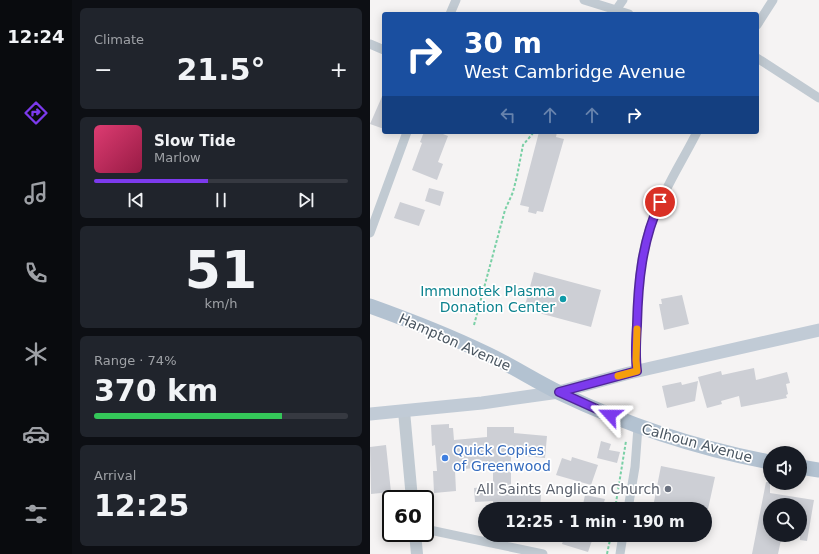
<!DOCTYPE html>
<meta charset="utf-8">
<style>
body{margin:0;font-family:"DejaVu Sans",sans-serif;background:#20242c;color:#f1f3f6;height:100vh;display:flex;flex-direction:column;font-size:15px;white-space:nowrap}
*{box-sizing:border-box;margin:0}
p{font-size:13px;color:#9ea1a6}
.icon{flex:none;width:22px;height:22px;fill:none;stroke:currentColor;stroke-width:2;stroke-linecap:round;stroke-linejoin:round}
.map{position:relative;flex:1;overflow:hidden}
.drawer{display:flex;flex-direction:column;gap:8px;padding:8px;background:#0d0f14;width:298px}
.drawer>*{flex:none}
.hud{position:absolute;left:12px;top:12px;width:377px;height:122px;border-radius:4px;box-shadow:0 2px 10px #0003;background:#1a4fa0;color:#fff;overflow:hidden}
.controls{position:absolute;left:393px;top:446px;display:grid;gap:8px}
.controls a{display:grid;place-items:center;width:44px;height:44px;border-radius:50%;background:#171b24;box-shadow:0 2px 10px #0003;font-size:20px}
.speed{position:absolute;left:12px;top:490px;display:flex;gap:8px;font-size:20px;font-weight:700;text-align:center}
.speed>*{display:grid;place-content:center;width:52px;height:52px;border-radius:50%;background:#171b24;box-shadow:0 2px 10px #0003;line-height:1}
.speed .limit{border:2px solid #111;border-radius:6px;background:#fff;color:#111}
.pin{position:absolute;display:grid;place-items:center;width:34px;height:34px;color:#fff;margin:-17px;border:2px solid #fff;border-radius:50%;box-shadow:0 1px 4px #0007}
.me{position:absolute;width:44px;margin:-22px;rotate:294deg;stroke-linejoin:round;filter:drop-shadow(0 0 3px #0008)}
.turn{display:flex;align-items:center;gap:14px;height:84px;padding:0 16px;font-size:18px}
.turn .icon{width:52px;height:52px;stroke-width:2.5}
.turn b{display:block;font-size:28px;line-height:34px}
.lanes{display:flex;align-items:center;height:38px;padding:0 16px;background:#0003;justify-content:center;gap:20px;direction:ltr}
.lanes .off{opacity:.35}
.big{font-size:30px;font-weight:700;line-height:1.1}
.drawer .card{flex:1;display:flex;flex-direction:column;justify-content:center;gap:6px;min-width:0;padding:0 14px;border-radius:6px;background:#20242c}
.drawer .dial{align-items:center;gap:0}
.dial b{font-size:52px;line-height:1}
.song{display:flex;align-items:center;gap:12px}
.cover{width:48px;height:48px;border-radius:6px;background:linear-gradient(135deg,hsl(340 70% 55%),hsl(340 70% 35%))}
.played{height:4px;border-radius:2px;background:linear-gradient(90deg,#7c3aed 45%,#363941 45%)}
.keys{display:flex;justify-content:space-around;direction:ltr}
.heat{display:flex;justify-content:space-between;align-items:center;font-size:22px;direction:ltr}
.charge{height:6px;border-radius:3px;background:linear-gradient(90deg,#34c759 74%,#363941 0)}
.trip{position:absolute;left:108px;top:502px;width:234px;height:40px;border-radius:20px;background:#171b24;box-shadow:0 2px 10px #0003;font-weight:700;line-height:40px;text-align:center}
main{display:flex;flex:1;min-height:0}
.tabs{display:flex;flex-direction:column;width:72px;justify-content:space-around;align-items:center;background:#090b0e;color:#9ea1a6}
.tabs .icon{width:28px;height:28px}
.tabs .active{color:#7c3aed}
.tabs b{font-size:18px;color:#f1f3f6}
.map>svg:first-child{display:block}
.building{fill:#cdcfd5}
.lines{fill:none;stroke-linecap:round;stroke-linejoin:round}
.path{stroke:#7ad0a6;stroke-width:2;stroke-dasharray:3 2;stroke-linecap:butt}
.minor{stroke:#c1cad2;stroke-width:9}
.tertiary{stroke:#c1cad2;stroke-width:12}
.secondary{stroke:#c1cbd6;stroke-width:13}
.primary{stroke:#b3c2d1;stroke-width:15}
.route-casing{stroke:#51269a;stroke-width:10}
.route{stroke:#7c3aed;stroke-width:7}
.slow{stroke:#f59e0b;stroke-width:7}
.culture-dot{fill:#0f9aa8;stroke:#fff;stroke-width:1.5}
.shop-dot{fill:#3f7fe0;stroke:#fff;stroke-width:1.5}
.worship-dot{fill:#6b7280;stroke:#fff;stroke-width:1.5}
.labels{text-anchor:middle;stroke-width:3.5;stroke-linejoin:round;paint-order:stroke}
.culture-label{font-size:14px;fill:#0d838f;stroke:#fff;text-anchor:end}
.street-label{font-size:14px;fill:#4a5661;stroke:#fff}
.shop-label{font-size:14px;fill:#366cbe;stroke:#fff;text-anchor:start}
.worship-label{font-size:14px;fill:#5b616d;stroke:#fff;text-anchor:end}
</style>
<main>
<nav class="tabs">
<b>12:24</b>
<svg class="icon active" aria-label="directions" viewBox="0 0 24 24"><path d="M12 3l9 9-9 9-9-9zM9 14v-3h6M13 9l2 2-2 2"/></svg>
<svg class="icon" aria-label="music" viewBox="0 0 24 24"><path d="M9 18V5l10-2v13"/><circle cx="6" cy="18" r="3"/><circle cx="16" cy="16" r="3"/></svg>
<svg class="icon" aria-label="phone" viewBox="0 0 24 24"><path d="M5 4h4l2 5-3 2q2 4 5 5l2-3 5 2v4C11 20 4 13 5 4z"/></svg>
<svg class="icon" aria-label="climate" viewBox="0 0 24 24"><path d="M12 3v18M4 7l16 10M4 17L20 7"/></svg>
<svg class="icon" aria-label="car" viewBox="0 0 24 24"><path d="M5 17H2v-5l4-1 3-4h7l3 4 3 1v5h-3M9 17h6M6 11h13"/><circle cx="7" cy="17" r="2"/><circle cx="17" cy="17" r="2"/></svg>
<svg class="icon" aria-label="filters" viewBox="0 0 24 24"><path d="M4 7h16M4 17h16"/><circle cx="9" cy="7" r="2"/><circle cx="15" cy="17" r="2"/></svg>
</nav>
<section class="drawer">
<div class="card"><p>Climate</p>
<div class="heat"><a>−</a><b class="big">21.5°</b><a>+</a></div>
</div>
<div class="card">
<div class="song"><i class="cover"></i><div><b>Slow Tide</b><p>Marlow</p></div></div>
<div class="played"></div>
<div class="keys"><svg class="icon" aria-label="previous" viewBox="0 0 24 24"><path d="M18 5L8 12l10 7zM5 5v14"/></svg><svg class="icon" aria-label="pause" viewBox="0 0 24 24"><path d="M8 5v14M16 5v14"/></svg><svg class="icon" aria-label="next" viewBox="0 0 24 24"><path d="M6 5l10 7-10 7zM19 5v14"/></svg></div>
</div>
<div class="card dial"><b>51</b><p>km/h</p></div>
<div class="card"><p>Range · 74%</p><b class="big">370 km</b><div class="charge"></div></div>
<div class="card"><p>Arrival</p><b class="big">12:25</b></div>
</section>
<div class="map">
<svg width="449" height="554" viewBox="0 0 449 554">
<rect width="100%" height="100%" fill="#f5f3f3"/>
<!-- building -->
<path class="building" d="M14,92v37l-14,-5z
M54,132h14l10,4 -10,26 5,2 -6,16 -25,-10 10,-27 -2,-1z
M169,132h18l-1,5 8,2 -21,73 -6,-1 -1,3 -8,-2 1,-5 -9,-2z
M59,188l15,4 -4,14 -15,-5z
M30,202l25,8 -6,16 -25,-8z
M164,272l67,18 -10,37 -67,-18z
M312,295l7,29 -25,6 -5,-26h3l-1,-5z
M384,368l2,12 31,-8 3,11 -4,1 2,10 -2,1 1,3 -46,9 -2,-11 -18,5 1,3 -15,4 -9,-31 23,-6 1,4z
M328,381l-3,20 -28,7 -5,-22 19,-4 1,3z
M79,424v4h4l1,12 33,-3v-10h27v6l33,3 -2,22 -34,-3v37l30,3 -1,14h-19v-2h-28v-6l-18,1 -1,-14 19,-2v-20l-38,4 1,21 -22,2 -1,-22h4l-2,-26 -3,1 -1,-21z
M231,441l10,3 -2,6 11,2 -3,11 -20,-5z
M16,445l5,47 -20,2 -1,-47z
M202,457l26,8 -7,20 -35,-10 6,-17 9,3z
M291,466l54,11 -7,32h-43l-12,-2z
M396,482h4v11l44,7 -7,41 -7,-1v-35h-30v30h12l-4,19h-26z
M215,495l20,4 -3,10h-20z
M195,535h29l-6,17 -26,-8z"/>
<g class="lines">
<!-- path -->
<path class="path" d="M104,325l31,-115 8,-18 4,-16 6,-31 11,-13
M245,509l11,-68
M237,554l4,-19"/>
<!-- minor -->
<path class="minor" d="M214,0l45,14
M246,10l7,-10
M80,14l6,-14
M387,25l16,-25
M0,44l14,6
M387,58l62,40
M0,233l37,-101
M267,371c-2,-16 -1,-33 0,-49 1,-36 3,-72 17,-105 11,-30 29,-57 43,-85
M258,509l7,-42 3,-40
M55,529l118,25
M250,554l3,-19"/>
<!-- tertiary -->
<path class="tertiary" d="M34,411l8,88
M45,533l2,21"/>
<!-- secondary -->
<path class="secondary" d="M0,414l112,-11 77,-11 70,-19 190,-43"/>
<!-- primary -->
<path class="primary" d="M0,306c39,14 78,29 115,47 26,12 50,28 75,40 69,33 135,55 210,69
M430,467l19,3"/>
</g>
<g class="lines">
<defs>
<path id="route" d="M240,415l-51,-23 78,-21c-2,-15 -1,-31 0,-46 1,-43 5,-84 23,-123"/>
</defs>
<!-- route casing -->
<use href="#route" class="route-casing"/>
<!-- route -->
<use href="#route" class="route"/>
<!-- slow -->
<path class="slow" d="M248,376l19,-5 -1,-11 1,-31"/>
</g>
<!-- markers -->
<circle class="culture-dot" cx="193" cy="299" r="4"/>
<circle class="shop-dot" cx="75" cy="458" r="4"/>
<circle class="worship-dot" cx="298" cy="489" r="4"/>
<g class="labels">
<!-- culture labels -->
<g class="culture-label">
<text x="185" y="296">Immunotek Plasma<tspan x="185" dy="16">Donation Center</tspan></text>
</g>
<!-- street labels -->
<g class="street-label">
<text transform="translate(85 342) rotate(24)" y="5">Hampton Avenue</text>
<text transform="translate(327 443) rotate(15)" y="5">Calhoun Avenue</text>
</g>
<!-- shop labels -->
<g class="shop-label">
<text x="83" y="455">Quick Copies<tspan x="83" dy="16">of Greenwood</tspan></text>
</g>
<!-- worship labels -->
<g class="worship-label">
<text x="290" y="494">All Saints Anglican Church</text>
</g>
</g>
</svg>
<div class="controls">
<a><svg class="icon" aria-label="sound" viewBox="0 0 24 24"><path d="M4 9h4l5-4v14l-5-4H4zM17 9q2 3 0 6"/></svg></a>
<a><svg class="icon" aria-label="search" viewBox="0 0 24 24"><circle cx="10" cy="10" r="6"/><path d="M15 15l6 6"/></svg></a>
</div>
<div class="speed"><div class="limit">60</div></div>
<div class="pin" style="left:290px;top:202px;background:#d93025"><svg class="icon" aria-label="arrive" viewBox="0 0 24 24"><path d="M6 21V4h12l-3 4 3 4H6"/></svg></div>
<svg class="me" style="left:240px;top:415px" viewBox="-20 -20 40 40"><path d="M0-17L14 15 0 8-14 15z" fill="#7c3aed" stroke="#fff" stroke-width="4"/></svg>
<div class="trip">12:25 · 1 min · 190 m</div>
<div class="hud">
<div class="turn"><svg class="icon" aria-label="right" viewBox="0 0 24 24"><path d="M7 20v-9h11M14 6l5 5-5 5"/></svg><div><b>30 m</b>West Cambridge Avenue</div></div>
<div class="lanes"><svg class="icon off" aria-label="left" viewBox="0 0 24 24"><path d="M17 20v-9H6M10 6l-5 5 5 5"/></svg><svg class="icon off" aria-label="ahead" viewBox="0 0 24 24"><path d="M12 20V5M6 11l6-6 6 6"/></svg><svg class="icon off" aria-label="ahead" viewBox="0 0 24 24"><path d="M12 20V5M6 11l6-6 6 6"/></svg><svg class="icon" aria-label="right" viewBox="0 0 24 24"><path d="M7 20v-9h11M14 6l5 5-5 5"/></svg></div>
</div>
</div>
</main>
